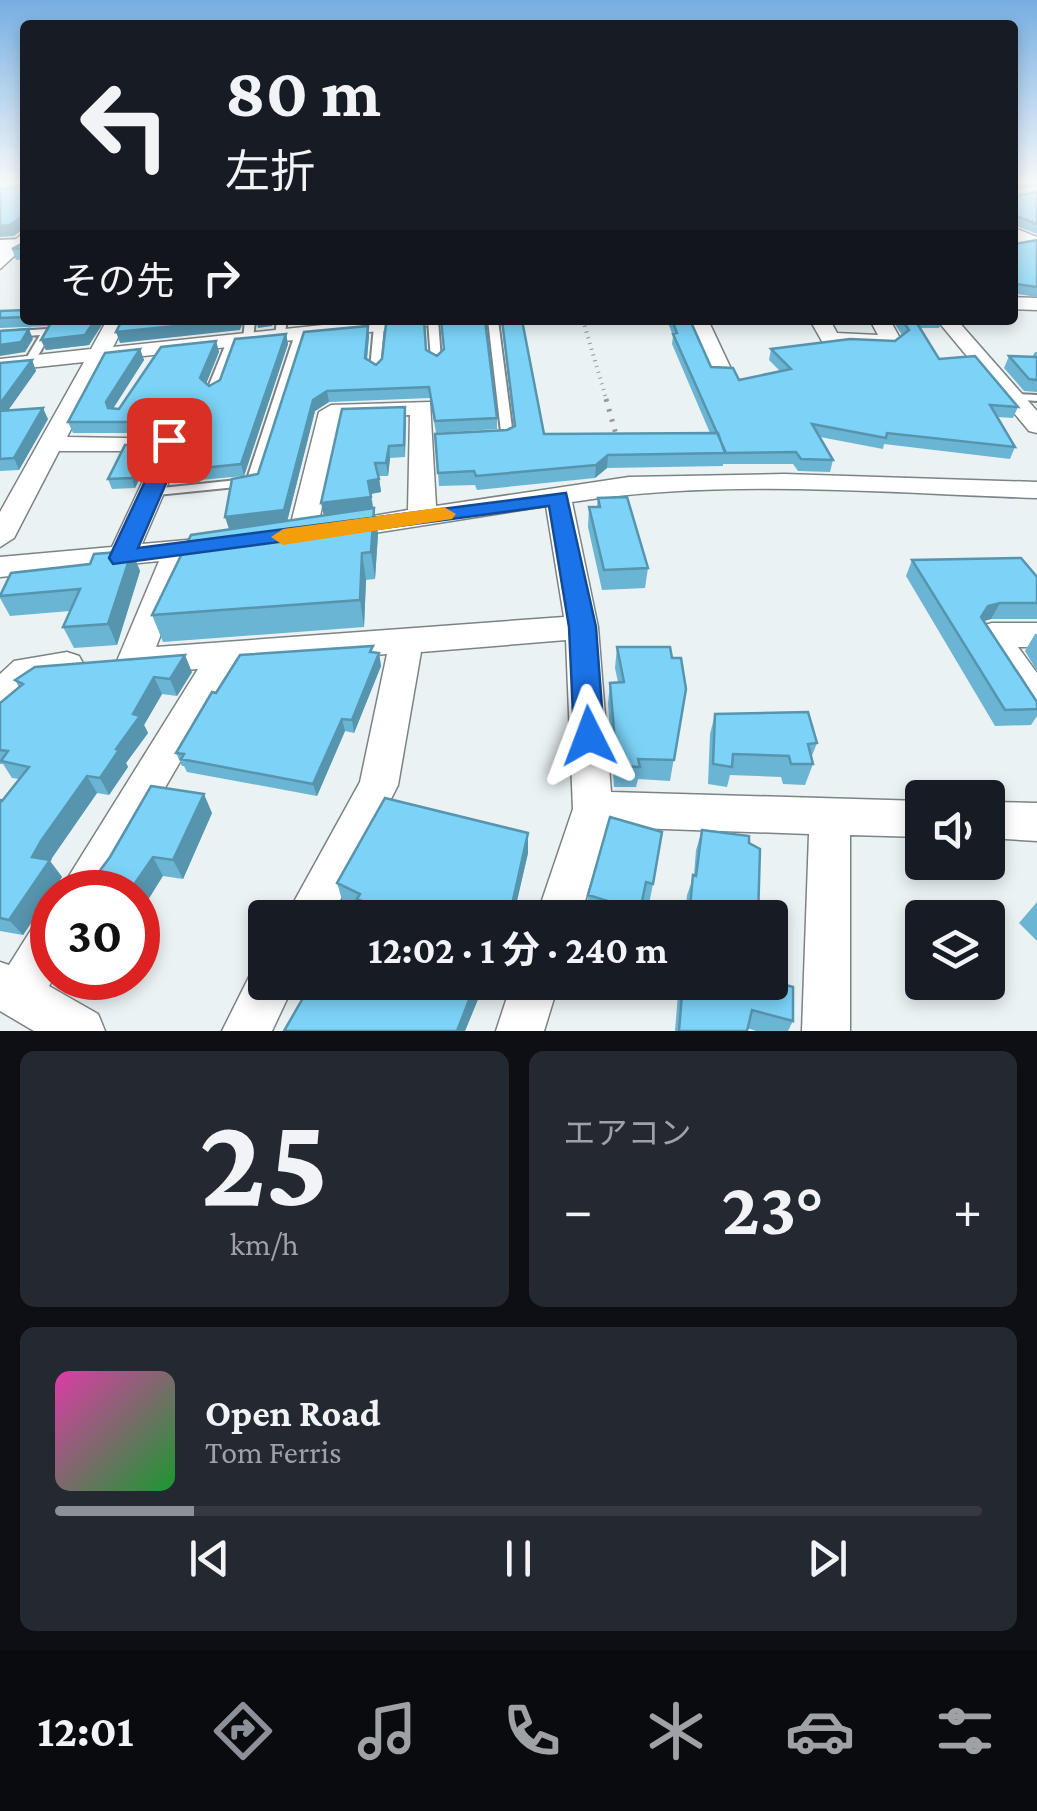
<!DOCTYPE html>
<html lang="ja">
<meta charset="utf-8">
<style>
body{margin:0;font-family:"Crimson Pro","Noto Sans JP",serif;background:#242831;color:#f1f3f6;height:100vh;display:flex;flex-direction:column;font-size:38px;white-space:nowrap}
*{box-sizing:border-box;margin:0}
p{font-size:32px;color:#9ea1a6}
.icon{flex:none;width:55px;height:55px;fill:none;stroke:currentColor;stroke-width:2;stroke-linecap:round;stroke-linejoin:round}
.map{position:relative;height:1031px;overflow:hidden}
.panel{display:flex;flex-direction:column;gap:20px;padding:20px;background:#0d0f14;flex:1}
.panel>*{flex:none}
.top-card{position:absolute;left:20px;top:20px;width:998px;height:305px;border-radius:10px;box-shadow:0 5px 15px #0003;background:#171b24;color:#f1f3f6;overflow:hidden}
.controls{position:absolute;left:905px;top:780px;display:grid;gap:20px}
.controls a{display:grid;place-items:center;width:100px;height:100px;border-radius:10px;background:#171b24;box-shadow:0 5px 15px #0003;font-size:50px}
.speed{position:absolute;left:30px;top:870px;display:flex;gap:20px;font-size:50px;font-weight:700;text-align:center}
.speed>*{display:grid;place-content:center;width:130px;height:130px;border-radius:50%;background:#171b24;box-shadow:0 5px 15px #0003;line-height:1}
.speed .limit{border:15px solid #d22;background:#fff;color:#111}
.pin{position:absolute;display:grid;place-items:center;width:85px;height:85px;color:#fff;margin:-42px;border-radius:20px;box-shadow:0 5px 15px #0006}
.me{position:absolute;width:110px;margin:-55px;rotate:357deg;stroke-linejoin:round;filter:drop-shadow(0 0 8px #0008)}
.turn{display:flex;align-items:center;gap:35px;height:210px;padding:0 40px;font-size:45px}
.turn .icon{width:130px;height:130px;stroke-width:2.5}
.turn b{display:block;font-size:70px;line-height:85px}
.then{display:flex;align-items:center;height:95px;padding:0 40px;background:#0003;gap:20px;font-size:38px}
.big{font-size:75px;font-weight:700;line-height:1.1}
.panel .tile{flex:1;display:flex;flex-direction:column;justify-content:center;gap:15px;min-width:0;padding:0 35px;border-radius:15px;background:#242831}
.panel .dial{align-items:center;gap:0}
.dial b{font-size:130px;line-height:1}
.song{display:flex;align-items:center;gap:30px}
.cover{width:120px;height:120px;border-radius:15px;background:linear-gradient(135deg,hsl(320 70% 55%),hsl(130 70% 35%))}
.played{height:10px;border-radius:5px;background:linear-gradient(90deg,#8c9099 15%,#363941 15%)}
.keys{display:flex;justify-content:space-around;direction:ltr}
.heat{display:flex;justify-content:space-between;align-items:center;font-size:55px;direction:ltr}
.panel .tiles{flex:1;display:grid;gap:20px;grid-template-columns:1fr 1fr}
.tile:last-child{grid-column:span 2}
.trip{position:absolute;left:248px;top:900px;width:540px;height:100px;border-radius:10px;background:#171b24;box-shadow:0 5px 15px #0003;font-weight:700;line-height:100px;text-align:center}
.menu{display:flex;height:160px;justify-content:space-around;align-items:center;background:#090b0e;color:#9ea1a6}
.menu .icon{width:70px;height:70px}
.menu .current{color:#8c9099}
.menu b{font-size:45px;color:#f1f3f6}
.map>svg:first-child{display:block}
.lines{fill:none;stroke-linecap:round;stroke-linejoin:round}
.lane-casing{stroke:#7c8384;stroke-width:4}
.street-casing{stroke:#7c8384;stroke-width:3}
.secondary-casing{stroke:#7c8384;stroke-width:4}
.path-far1{stroke:#949a9b;stroke-width:4;stroke-dasharray:1 5;stroke-linecap:butt}
.path{stroke:#949a9b;stroke-width:5;stroke-dasharray:2.5 8;stroke-linecap:butt}
.lane{fill:#fff;fill-rule:evenodd}
.street{fill:#fff;fill-rule:evenodd}
.secondary{fill:#fff;fill-rule:evenodd}
.wall{fill:#6bb5d4}
.shaded-wall{fill:#5794ad}
.building{fill:#7cd3f7;stroke:#5794ad;stroke-width:2.5}
.route{fill:#1a73e8;stroke:#114b97;stroke-width:2.5}
.slow{fill:#f59e0b}
</style>
<div class="map">
<svg width="1037" height="1031" viewBox="0 0 1037 1031">
<rect width="100%" height="100%" fill="#eaf2f3"/>
<g class="lines">
<defs>
<path id="lane" d="M245,320h10l-2,20 -5,3 -5,-3z
M277,320h10l-3,18 -9,-2z
M428,320h10l3,40 -5,3 -5,-3z
M488,320h10l15,116c-4,5 -17,5 -21,0l9,-4z
M379,323l5,3 -4,43 -5,3 -5,-3 4,-43z
M47,329l5,3 -19,32 -4,1 -5,-3 16,-27 -40,3v-6z
M300,331l5,3 -48,151 -110,11 -2,-3 7,-4 95,-10 48,-145z
M232,338l5,3 -18,49 -6,3 -4,-1 -2,-2 20,-49z
M1014,394l23,1v6l-27,-2 -2,-2z"/>
<path id="street" d="M1012,227l25,10v9l-25,4 4,-10z
M25,231v15l-25,23v-15z
M1012,297l25,1v12l-25,-1z
M107,320h20l-14,27 257,-27h66l-10,6 -320,34 -39,77 115,2 3,5 -43,100 78,-7 14,9 -4,7 -40,5 -34,89 408,-30 -18,-111 -204,32 -10,-3 -4,-6 4,-6 76,-13 2,-95 -69,3 -25,117 -4,6h-20l-4,-6 31,-123 12,-7 99,-3 6,104 193,-29 155,-3 253,8v16c-154,-5 -312,-20 -465,4l26,125 13,165 311,9v36l-72,-2v196h-48l7,-197 -202,-7 -27,91h-44l37,-109 -7,-169 -145,12 -23,133 -67,133h-46l75,-136 27,-128 -151,12 -132,226h-45l139,-223 -64,5 -12,-4 -5,-9 42,-100 -159,16v-20l112,-10 45,-96h-98l-45,87 -14,9v-35l84,-150 -84,9v-12l91,-10z
M688,320h20l24,51 -3,5h-16z
M810,320h20l7,13 41,2 -8,-15h20l12,22 -10,6 -62,-3 -7,-2z
M937,320h20l80,91v22l-8,-2z
M992,623h45v24h-19l19,26v41l-12,-4 -49,-75 5,-9z
M67,652l12,4 5,9 -5,9 -44,8 -23,24 -12,4v-36l14,-13z
M988,802l49,1v38l-49,-3z
M52,915l2,63 -5,8 49,28 7,17h-71l-34,-20v-49l9,3 27,-43z
M265,961v21h30l-23,49h-50l33,-66z
M512,982h47l-15,49h-48z"/>
<path id="secondary" d="M25,239v14l-25,1v-14z"/>
</defs>
<!-- lane casing -->
<use href="#lane" class="lane-casing"/>
<!-- street casing -->
<use href="#street" class="street-casing"/>
<!-- secondary casing -->
<use href="#secondary" class="secondary-casing"/>
<!-- path-far1 -->
<path class="path-far1" d="M583,320l24,82"/>
<!-- path -->
<path class="path" d="M606,399l11,39"/>
<!-- lane -->
<use href="#lane" class="lane"/>
<!-- street -->
<use href="#street" class="street"/>
<!-- secondary -->
<use href="#secondary" class="secondary"/>
</g>
<!-- wall -->
<path class="wall" d="M25,185v74l-9,1 -4,-11 13,-7 -2,-13 -9,7z
M1037,192v42l-23,-9v19l23,-4v57l-25,-4v-100l1,3z
M25,310v10h80l-16,25 -43,5 -5,-10 8,-14 -49,2v-17z
M501,320h21l22,114 166,-1 -38,-89 1,-8 -6,-16h23l21,47 28,13 41,-9 -11,-11 2,-11 124,-8 7,-6 -10,-15h50l-3,8h-19l19,31 79,48 -5,11 -16,-1 18,30 -5,12 -126,-15 -1,5 -63,-12 13,23 -3,12 -32,-1 -5,-7h-70v2l-116,2 -12,10 -118,12 -2,-5 -36,1 -1,-13 76,-46z
M794,320h14l-1,3h-11z
M368,326l1,10 -2,23 9,6 50,-15 11,6 7,-6 53,68v11l-61,4 -6,-35 -101,4 -14,9 -28,110 37,-5 81,-109v50l-15,1 -2,18h-9l2,16 -10,2 7,40 -3,45 -9,1 -2,47 -201,15 -11,-27 98,-88 8,-53z
M286,334l2,10 -44,132 -66,6 -5,-2 -4,-12 11,-31 -7,-4h-100l-5,-11 72,-73 4,11 -31,49h6l97,-68 3,11 -13,31 3,3 11,-6z
M1035,352h2v40l-13,-1 -20,-23 5,-12 23,1z
M32,360l4,11 -28,39 40,9 -29,51 -19,1v-108z
M148,445l3,10 -16,33 -23,1 -4,-10z
M598,498l50,70 -3,20 -43,2 -14,-63 1,-20h8z
M132,551l8,20 -23,74 -43,3 -11,-21 7,-16 -60,5 -10,-18v-4z
M912,560l125,17v42h-46l-7,2 53,81v14l-6,9 -36,1 -89,-150z
M1035,634h2v37l-12,-20z
M617,647l55,11 14,31 -16,92 -32,-2 -2,8h-22l-6,-84 2,-20 8,-1 -3,-14z
M374,652l5,1 2,13 -27,67 -9,-2 -28,65 -130,-24 -3,-6h-2l-6,-13 40,-60z
M192,672l-15,24 -15,-2 -18,31 4,8 -22,30 2,4 -19,28 -12,-2 -45,64 -2,4 12,16 -39,58 -23,-4v-131l2,1 17,-22 -7,-1 -9,-14h-3v-61l19,-16 -4,-7z
M715,714l102,29 -6,15 2,6 -8,21 -22,-1 -2,-7 -51,-2 -3,12 -19,-3 2,-50z
M212,813l-29,66 -20,-3 -79,16z
M610,817l43,67 -4,20 -7,-3 -3,17h-43l-10,-4 2,-19z
M702,830l47,13 9,75h-73l2,-23 7,-20 2,-25z
M528,833v20l-15,65h-151l-2,-7 -17,-8 -6,-20z
M1037,902v39l-18,-18z
M301,982h197l-2,9 -13,-4 -18,44h-181l22,-37z
M679,982h96l18,39 -5,10h-32l-9,-3v3h-72z"/>
<!-- shaded-wall -->
<path class="shaded-wall" d="M0,181h25v1l-25,2z
M1020,181h17v5l-25,4v-7z
M21,217l4,10 -11,9 -14,1v-11z
M95,320h10l-16,25 -43,5 -5,-10z
M235,320h9l-4,10 -120,13 -4,-11z
M256,320h19l-3,6 -14,2z
M289,320h45l-44,5z
M368,326l1,10 -3,33 -1,-11z
M29,329l4,10 -8,13 -25,4v-11z
M286,334l2,10 -44,132 -3,-12z
M216,341l3,11 -15,37 -4,-11z
M140,349l4,11 -34,53 -4,-11z
M32,360l4,11 -36,51v-18z
M327,391l2,11 -14,9 -28,111 -58,7 -4,-12 88,-117z
M405,407l1,12 -1,38 -1,-12z
M43,408l5,11 -29,51 -5,-12z
M148,445l3,10 -16,33 -3,-10z
M389,446l1,12 -2,18 -2,-13z
M608,455l-1,13 -12,10 1,-13z
M379,479l2,13 -11,2 -2,-13z
M371,497l2,13 -49,7 -3,-14z
M374,508l4,26 -3,45 -4,-27z
M132,551l8,20 -23,74 -9,-21z
M362,553l4,27 -2,47 -4,-27z
M1000,603l-9,16 -11,3 1,-5 7,-11z
M379,653l2,13 -27,67 -2,-13z
M185,655l7,17 -15,24 -7,-17z
M154,677l8,17 -18,31 4,8 -22,30 2,4 -19,28 -9,-17 33,-64z
M342,719l3,12 -28,65 -4,-12z
M87,776l10,17 -47,68 12,16 -39,58 -14,-15 23,-63 9,-16z
M204,794l8,19 -29,66 -10,-19z
M528,833v20l-15,65h-4z
M153,857l10,19 -25,40v-24h-9z
M476,982h6l1,5 -18,44h-8z"/>
<!-- building -->
<path class="building" d="M25,185v63l-13,1 13,-7 -4,-25 -11,8 -10,1v-37z
M1037,192v32l-23,-9v29l23,-4v47l-21,-3 -4,5v-96l1,3z
M25,310v7l-25,1v-7z
M50,320h45l-10,15 -44,5 11,-19z
M122,320h113l-119,12z
M424,320l2,30 11,6 7,-7 -3,-29h44l12,98 -62,3 -6,-34 -102,4 -14,9 -29,110 -59,7 7,-38 26,-5 46,-142 64,-6 -3,32 11,7 6,-6 4,-35z
M502,320h20l22,114 174,-1 7,20 -117,2 -12,10 -120,11 -2,-5 -36,2 -3,-39 72,-4 8,-4z
M672,320h18l21,47 22,1 6,12 52,-11 -20,-20 79,-10 45,2 14,-11 -7,-10h13l24,39 36,-3 43,51 -28,-2 25,42 -128,-14 -1,5 -74,-14 21,36 -32,-1 -5,-7 -70,1 -53,-119 4,-1z
M29,329l-8,13 -21,3v-14z
M286,334l-45,130 -67,7 -5,-3 14,-39 -14,-7h-101l37,-69 35,-4 -34,53 2,6 11,1 42,-62 55,-6 -16,37 9,8 11,-6 15,-41z
M1009,356l28,1v23l-8,-1z
M32,360l-32,44v-41z
M405,407l-1,38 -15,1 -3,17h-11l4,16 -11,2 3,16 -50,6 21,-94z
M43,408l-29,50 -14,1v-48z
M125,445h23l-16,33 -24,1z
M627,497l21,71 -44,2 -15,-63h11l-2,-9z
M374,508l-3,44 -9,1 -2,47 -208,15 39,-80z
M132,551l-24,73 -45,3 17,-38 -80,7 11,-23 79,-9 4,-10z
M1021,558l16,19v26h-37l-12,3 -7,11 56,85v7l-32,1 -93,-150z
M373,646l-3,6 9,1 -27,67 -10,-1 -29,65 -132,-25 3,-5 -8,-1 36,-61 4,1 24,-38z
M617,647h53l2,11h9l5,31 -12,71 -36,-1 2,8 -23,-1 -7,-83 14,-1z
M185,655l-15,24 -16,-2 -21,37 7,2 -24,33 3,1 -19,28 -13,-2 -46,65 -9,16 18,3 -41,60 -9,-2v-118l2,1 27,-34 -28,-6 7,-10 -8,-1v-47l23,-19 -8,-4 20,-13z
M808,712l9,31 -9,1 5,20h-22l-2,-8 -56,-2 -1,13 -19,-3 2,-50z
M151,786l53,8 -31,66 -20,-3 -24,35h-45l26,-35z
M385,798l143,35 -19,85h-124l3,-6 -31,-13 3,-5 -23,-11z
M610,817l52,15 -9,52 -7,-2 -6,29 -52,-16z
M702,830l47,6v7l11,6 -2,69h-69l4,-43 3,1z
M770,957l6,2 -1,23 18,5v34l-41,-11 -5,21h-68l4,-49h87z
M307,982h169l-19,49h-173l27,-47z"/>
<!-- sky -->
<linearGradient id="sky" x2="0" y2="1"><stop stop-color="#76aee2"/><stop offset="0.56" stop-color="#f6f9fa"/><stop offset="1" stop-color="#f6f9fa" stop-opacity="0"/></linearGradient>
<rect width="1037" height="326" fill="url(#sky)"/>
<!-- route -->
<path class="route" d="M169,434l14,10 -45,104 428,-55 30,134 8,109 -5,9 -10,4 -11,-4 -4,-9 -5,-109 -20,-121 -436,58 -4,-6 53,-113 -3,-5z"/>
<!-- slow -->
<path class="slow" d="M444,507l12,7 -4,5 -169,26 -12,-8 12,-8z"/>
</svg>
<div class="controls">
<a><svg class="icon" aria-label="sound" viewBox="0 0 24 24"><path d="M4 9h4l5-4v14l-5-4H4zM17 9q2 3 0 6"/></svg></a>
<a><svg class="icon" aria-label="layers" viewBox="0 0 24 24"><path d="M12 4l9 5-9 5-9-5zM3 14l9 5 9-5"/></svg></a>
</div>
<div class="speed"><div class="limit">30</div></div>
<div class="pin" style="left:169px;top:440px;background:#d93025"><svg class="icon" aria-label="arrive" viewBox="0 0 24 24"><path d="M6 21V4h12l-3 4 3 4H6"/></svg></div>
<svg class="me" style="left:589px;top:736px" viewBox="-20 -20 40 40"><path d="M0-17L14 15 0 8-14 15z" fill="#1a73e8" stroke="#fff" stroke-width="4"/></svg>
<div class="trip">12:02 · 1 分 · 240 m</div>
<div class="top-card">
<div class="turn"><svg class="icon" aria-label="left" viewBox="0 0 24 24"><path d="M17 20v-9H6M10 6l-5 5 5 5"/></svg><div><b>80 m</b>左折</div></div>
<div class="then">その先<svg class="icon" aria-label="right" viewBox="0 0 24 24"><path d="M7 20v-9h11M14 6l5 5-5 5"/></svg></div>
</div>
</div>
<section class="panel">
<div class="tiles">
<div class="tile dial"><b>25</b><p>km/h</p></div>
<div class="tile"><p>エアコン</p>
<div class="heat"><a>−</a><b class="big">23°</b><a>+</a></div>
</div>
<div class="tile">
<div class="song"><i class="cover"></i><div><b>Open Road</b><p>Tom Ferris</p></div></div>
<div class="played"></div>
<div class="keys"><svg class="icon" aria-label="previous" viewBox="0 0 24 24"><path d="M18 5L8 12l10 7zM5 5v14"/></svg><svg class="icon" aria-label="pause" viewBox="0 0 24 24"><path d="M8 5v14M16 5v14"/></svg><svg class="icon" aria-label="next" viewBox="0 0 24 24"><path d="M6 5l10 7-10 7zM19 5v14"/></svg></div>
</div>
</div>
</section>
<nav class="menu">
<b>12:01</b>
<svg class="icon current" aria-label="directions" viewBox="0 0 24 24"><path d="M12 3l9 9-9 9-9-9zM9 14v-3h6M13 9l2 2-2 2"/></svg>
<svg class="icon" aria-label="music" viewBox="0 0 24 24"><path d="M9 18V5l10-2v13"/><circle cx="6" cy="18" r="3"/><circle cx="16" cy="16" r="3"/></svg>
<svg class="icon" aria-label="phone" viewBox="0 0 24 24"><path d="M5 4h4l2 5-3 2q2 4 5 5l2-3 5 2v4C11 20 4 13 5 4z"/></svg>
<svg class="icon" aria-label="climate" viewBox="0 0 24 24"><path d="M12 3v18M4 7l16 10M4 17L20 7"/></svg>
<svg class="icon" aria-label="car" viewBox="0 0 24 24"><path d="M5 17H2v-5l4-1 3-4h7l3 4 3 1v5h-3M9 17h6M6 11h13"/><circle cx="7" cy="17" r="2"/><circle cx="17" cy="17" r="2"/></svg>
<svg class="icon" aria-label="filters" viewBox="0 0 24 24"><path d="M4 7h16M4 17h16"/><circle cx="9" cy="7" r="2"/><circle cx="15" cy="17" r="2"/></svg>
</nav>
